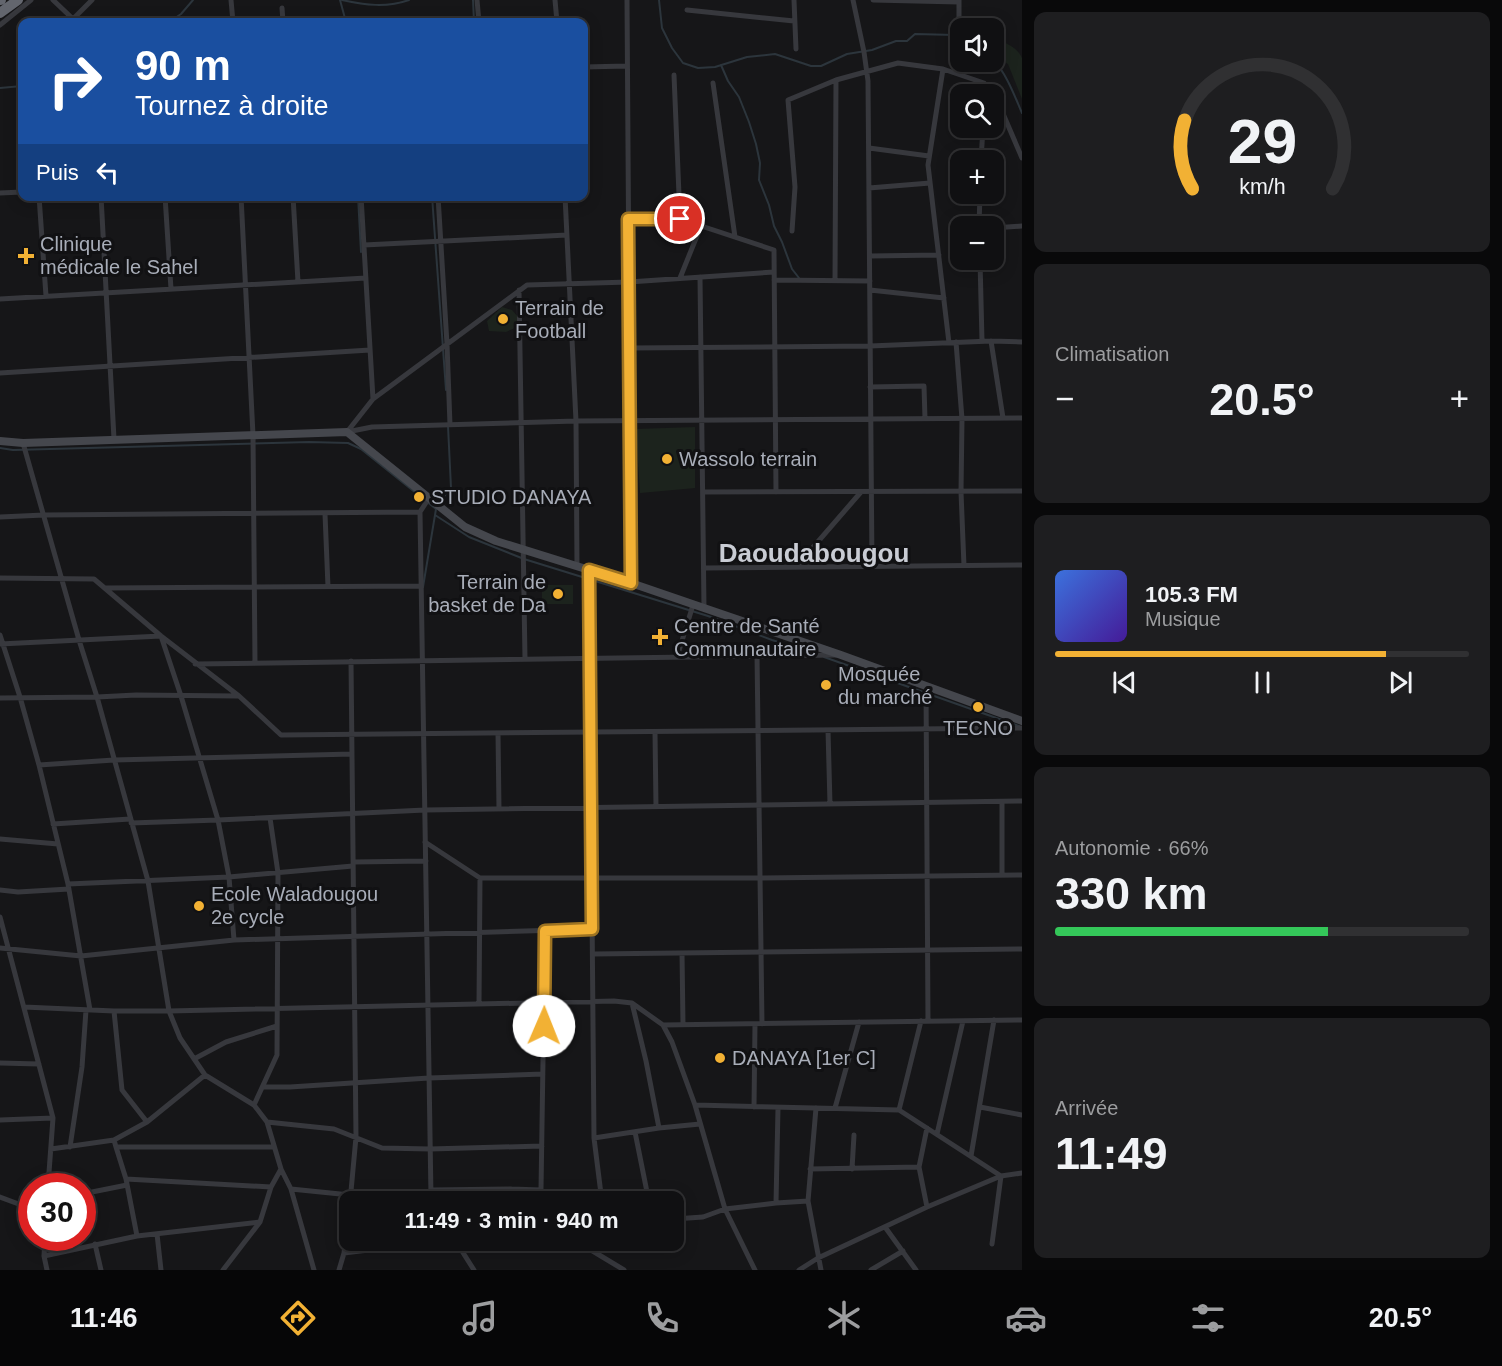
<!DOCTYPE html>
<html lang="fr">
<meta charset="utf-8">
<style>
body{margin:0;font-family:Arial,sans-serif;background:#1e1e20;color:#f1f3f6;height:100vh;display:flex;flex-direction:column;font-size:22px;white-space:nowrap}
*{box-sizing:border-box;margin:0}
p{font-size:20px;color:#9c9d9f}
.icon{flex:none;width:33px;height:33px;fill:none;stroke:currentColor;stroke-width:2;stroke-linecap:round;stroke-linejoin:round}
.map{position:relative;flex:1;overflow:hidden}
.drawer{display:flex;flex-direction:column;gap:12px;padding:12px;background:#09090a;width:480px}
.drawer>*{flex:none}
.hud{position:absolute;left:18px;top:18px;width:570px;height:183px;border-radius:12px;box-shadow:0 3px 15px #0003,0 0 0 2px #303032;background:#1a4fa0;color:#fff;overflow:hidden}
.tools{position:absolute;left:950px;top:18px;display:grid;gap:12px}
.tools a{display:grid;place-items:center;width:54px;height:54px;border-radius:12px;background:#101012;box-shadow:0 3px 15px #0003,0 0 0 2px #303032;font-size:30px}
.speed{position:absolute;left:18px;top:1173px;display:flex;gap:12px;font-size:30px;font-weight:700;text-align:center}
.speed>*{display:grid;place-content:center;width:78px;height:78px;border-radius:50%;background:#101012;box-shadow:0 3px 15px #0003,0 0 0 2px #303032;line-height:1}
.speed .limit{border:9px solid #d22;background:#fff;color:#111}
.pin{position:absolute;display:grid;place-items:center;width:51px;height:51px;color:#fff;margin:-26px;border:3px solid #fff;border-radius:50%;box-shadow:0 2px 6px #0007}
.me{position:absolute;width:66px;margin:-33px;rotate:1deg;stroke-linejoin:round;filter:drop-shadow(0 0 4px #0008)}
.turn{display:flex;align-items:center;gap:21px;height:126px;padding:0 18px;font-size:27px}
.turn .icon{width:78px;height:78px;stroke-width:2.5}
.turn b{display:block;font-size:42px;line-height:51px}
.then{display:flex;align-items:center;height:57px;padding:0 18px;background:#0003;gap:12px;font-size:22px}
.big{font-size:45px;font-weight:700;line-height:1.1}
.drawer .tile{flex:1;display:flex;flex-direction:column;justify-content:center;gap:9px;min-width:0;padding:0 21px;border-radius:12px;background:#1e1e20}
.drawer .dial{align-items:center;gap:0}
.dial svg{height:156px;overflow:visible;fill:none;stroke:#303032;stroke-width:7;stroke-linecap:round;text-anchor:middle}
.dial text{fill:#f1f3f6;stroke:none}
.song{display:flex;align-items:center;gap:18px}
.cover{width:72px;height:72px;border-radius:9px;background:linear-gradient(135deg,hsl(220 70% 55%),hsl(260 70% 35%))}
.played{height:6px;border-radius:3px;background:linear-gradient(90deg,#f2b134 80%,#303032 80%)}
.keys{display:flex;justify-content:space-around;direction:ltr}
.heat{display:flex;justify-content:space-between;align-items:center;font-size:33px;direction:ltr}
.charge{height:9px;border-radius:4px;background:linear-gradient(90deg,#34c759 66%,#303032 0)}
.trip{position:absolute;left:339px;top:1191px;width:345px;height:60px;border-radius:12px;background:#101012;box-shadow:0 3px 15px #0003,0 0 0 2px #303032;font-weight:700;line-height:60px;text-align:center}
.menu{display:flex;height:96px;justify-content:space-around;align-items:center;background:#060607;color:#9c9d9f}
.menu .icon{width:42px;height:42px}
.menu .on{color:#f2b134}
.menu b{font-size:27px;color:#f1f3f6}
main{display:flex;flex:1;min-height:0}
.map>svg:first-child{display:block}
.green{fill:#1c231d}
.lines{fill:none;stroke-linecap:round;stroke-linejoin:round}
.stream{stroke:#2c353c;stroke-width:2}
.street{stroke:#37383d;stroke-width:5}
.secondary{stroke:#45474d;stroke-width:8}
.highway{stroke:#63666e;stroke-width:10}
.route-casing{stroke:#9d7322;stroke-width:15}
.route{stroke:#f2b134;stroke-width:10}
.poi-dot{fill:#f2b134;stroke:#111113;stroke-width:2}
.labels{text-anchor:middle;stroke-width:6;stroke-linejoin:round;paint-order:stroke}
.poi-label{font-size:20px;fill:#a8adb8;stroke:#111113;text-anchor:start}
.district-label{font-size:26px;font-weight:bold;fill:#c9ccd4;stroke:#111113}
</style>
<main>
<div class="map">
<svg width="1022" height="1270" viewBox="0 0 1022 1270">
<rect width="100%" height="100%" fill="#161618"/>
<!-- green -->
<path class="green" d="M993,40c11,1 24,7 29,18v41l-14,-35 -15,-9z
M502,307l10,3 6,7 -1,10 -11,5 -17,-1 -2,-10z
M695,427v61l-55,5 -4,-64z
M542,585h31v19h-31z"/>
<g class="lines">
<!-- stream -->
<path class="stream" d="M340,0l6,22
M342,0c23,5 44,8 67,0
M473,0l1,22
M659,0l3,28 10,20 11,15 15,5 17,-1 32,-10 28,-3 36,12h10l26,-12 25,-4 24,-9h11l8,-7 40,1 5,3
M169,22l12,-8 12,-14
M993,60c13,12 22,37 29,53
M721,65l7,16 11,16 10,25 7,22 4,19 -1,17 10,25 5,21 8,16 10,27 7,9
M0,88l22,-2
M358,196l3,56
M432,196l14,194
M0,448l13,2 296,-8 39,1 13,6 75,60 -13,78
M443,498l8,-10 -3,-62
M435,515l34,22 55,22 184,57 64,24 41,13
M824,657l195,69"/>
<!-- street -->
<path class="street" d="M53,0l20,19 19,-19
M231,0l2,22
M477,0l2,22
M555,0l2,22
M627,0l4,583
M794,0l2,49
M853,0l11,52 4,29 4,486
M873,0l86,2
M282,8l1,14
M687,10l107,11
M0,25l31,-25
M959,26v-26
M19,63l3,-3
M584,67l43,-1
M943,69l-15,96 21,178
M674,75l6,144
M713,83l22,154
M984,94v-11
M869,148l60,8
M981,160l2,-32
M869,188l61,-5
M0,193l22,-1
M39,196l7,100
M101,196l13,243
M165,196l6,93
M241,196l12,239 2,228
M293,196l5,86
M361,196l12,203
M438,196l9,148 3,81
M565,196l11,225 1,146
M628,219h52l94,31 2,242
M979,226l1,-32
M993,228l29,-2
M792,231l3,-44 -7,-87 48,-20 62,-17 45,6 41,14 14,19 24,56
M364,245l203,-10
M870,256l69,-1
M980,260l2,81
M700,277l4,331
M680,278l21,-52
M774,280l96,1
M835,281l1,-201
M519,290l6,369
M870,290l74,8
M0,299l366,-21
M991,341l12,77
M956,342l6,77 -1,73 3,74
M629,348l241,-2 121,-5 31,1
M0,373l370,-23
M870,387l54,-1 1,33
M347,432l25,-5 204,-6 446,-3
M347,432l26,-33 154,-114 102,-3 145,-10
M23,443l56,197 18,57 51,184 21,130 11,27 25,37 49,30 13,17 14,47 10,20 23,81
M703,492l319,-1
M325,514l3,73
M0,517l44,-2 376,-3
M796,567l65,-75
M704,568l318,-3
M589,570l5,568 8,64
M0,578l94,1 67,57 78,60 42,39 741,-7
M105,588l316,-2
M0,635l20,62 19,68 29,119 22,126
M0,644l161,-8 20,60 37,124 11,57 5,63
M757,655l5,369
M677,657l16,-52
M195,664l641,-9
M926,686l2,335
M0,698l97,-1 39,-2 101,1
M828,730l2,74
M655,732l1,75
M498,733l1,76
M39,765l75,-5 238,-6
M1002,802v73
M131,823l87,-3 207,-10 597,-9
M53,824l77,-5
M0,839l58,5
M425,842l55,36h280l262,-3
M353,862l73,-1
M68,884l161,-7 124,-11
M0,890l18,2 51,-3
M0,917l53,201 -5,68
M0,948l81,8 153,-16 359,-11
M682,953l1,72
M593,954l429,-5
M479,1004l1,-126
M24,1007l90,4h55l445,-10 18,2 31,22 9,17 23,63 30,104 30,61
M114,1011l8,79 25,32
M663,1025l359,-5
M194,1059l32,-17 51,-16
M0,1063l39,1
M263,1087h27l139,-9 114,-4
M254,1105l23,-50 1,-182 -8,-55
M695,1105l204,5 102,66 -9,68
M754,1107l1,-83
M980,1107l42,8
M778,1108l-2,95 32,-2
M816,1108l-8,93 13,69
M835,1108l24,-86
M899,1110l22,-89
M0,1120l53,-2
M267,1122l67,7 48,19 48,1 112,-3
M659,1128l41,-4
M927,1128l-8,39 8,40
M635,1132l14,70
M937,1134l26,-113
M594,1138l65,-10 -13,-67 -14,-58
M114,1140l33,-18 58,-47
M70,1147l12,-80 4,-57
M116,1147l10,32 11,57
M51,1149l63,-9 2,7h158
M971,1156l23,-136
M810,1169l109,-2
M852,1169l2,-34
M126,1179l145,8
M291,1189l59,6
M511,1189l3,13
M431,1190l80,-1 30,1 4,-259
M82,1194l45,-9
M0,1197l32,12
M350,1202l6,-65 -5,-476
M399,1202l32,-5 -11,-685 9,-14
M674,1219l29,-2 22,-8 51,-6
M885,1227l31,43
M157,1234l4,36
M45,1238l-1,18 3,14
M455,1240l19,30
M556,1240l30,7 38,23
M95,1244l6,26
M344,1253l107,-13
M44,1256l93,-20 123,-14
M223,1270l37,-48 11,-35 10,-18
M339,1270l5,-17 6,-47
M799,1270l19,-12 109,-51 74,-31 21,-3
M871,1270l32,-19"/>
<!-- secondary -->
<path class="secondary" d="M0,441l23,2 324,-11 118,95 31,14 135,42 73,25 137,47 181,66"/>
<!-- highway -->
<path class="highway" d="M0,0h1
M0,13l18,-13"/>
</g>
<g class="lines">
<defs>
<path id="route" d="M544,1026l1,-95 47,-2 -3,-359 42,13 -3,-364h52"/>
</defs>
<!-- route casing -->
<use href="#route" class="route-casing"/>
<!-- route -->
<use href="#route" class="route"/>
</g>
<!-- markers -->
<g class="poi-dot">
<path d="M23 247h6v6h6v6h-6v6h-6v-6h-6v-6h6z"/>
<circle cx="503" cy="319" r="6"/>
<circle cx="667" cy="459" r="6"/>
<circle cx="419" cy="497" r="6"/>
<circle cx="558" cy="594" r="6"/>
<path d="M657 628h6v6h6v6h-6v6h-6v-6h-6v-6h6z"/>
<circle cx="826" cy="685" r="6"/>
<circle cx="978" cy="707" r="6"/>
<circle cx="199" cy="906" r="6"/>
<circle cx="720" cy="1058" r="6"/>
</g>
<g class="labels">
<!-- poi labels -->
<g class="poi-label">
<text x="40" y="251">Clinique<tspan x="40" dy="23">médicale le Sahel</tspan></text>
<text x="515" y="315">Terrain de<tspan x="515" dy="23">Football</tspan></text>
<text x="679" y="466">Wassolo terrain</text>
<text x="431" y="504">STUDIO DANAYA</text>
<text x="546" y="589" text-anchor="end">Terrain de<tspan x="546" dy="23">basket de Da</tspan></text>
<text x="674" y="633">Centre de Santé<tspan x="674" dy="23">Communautaire</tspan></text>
<text x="838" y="681">Mosquée<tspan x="838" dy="23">du marché</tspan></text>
<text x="978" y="735" text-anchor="middle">TECNO</text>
<text x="211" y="901">Ecole Waladougou<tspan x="211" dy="23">2e cycle</tspan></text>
<text x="732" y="1065">DANAYA [1er C]</text>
</g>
<!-- district labels -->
<g class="district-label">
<text x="814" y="562">Daoudabougou</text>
</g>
</g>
</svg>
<div class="tools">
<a><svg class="icon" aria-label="sound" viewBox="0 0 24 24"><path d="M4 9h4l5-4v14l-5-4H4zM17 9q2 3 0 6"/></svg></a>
<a><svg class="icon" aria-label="search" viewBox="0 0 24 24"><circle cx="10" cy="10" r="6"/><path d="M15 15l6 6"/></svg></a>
<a>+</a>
<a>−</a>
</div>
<div class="speed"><div class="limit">30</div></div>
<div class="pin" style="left:680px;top:219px;background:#d93025"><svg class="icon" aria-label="arrive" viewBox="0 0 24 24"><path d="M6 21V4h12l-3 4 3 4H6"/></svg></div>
<svg class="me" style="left:544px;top:1026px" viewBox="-20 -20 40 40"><circle r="19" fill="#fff"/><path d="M0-13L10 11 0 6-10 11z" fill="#f2b134"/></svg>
<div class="trip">11:49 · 3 min · 940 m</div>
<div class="hud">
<div class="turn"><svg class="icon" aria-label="right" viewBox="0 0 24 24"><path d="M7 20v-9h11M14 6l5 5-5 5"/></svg><div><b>90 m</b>Tournez à droite</div></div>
<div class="then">Puis<svg class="icon" aria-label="left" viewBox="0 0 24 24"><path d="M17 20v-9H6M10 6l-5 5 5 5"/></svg></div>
</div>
</div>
<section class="drawer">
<div class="tile dial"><svg viewBox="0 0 100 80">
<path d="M14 69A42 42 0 1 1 86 69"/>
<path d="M14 69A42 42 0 0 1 10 34" stroke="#f2b134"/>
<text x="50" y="56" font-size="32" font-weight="700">29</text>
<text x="50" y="72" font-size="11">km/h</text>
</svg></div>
<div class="tile"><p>Climatisation</p>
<div class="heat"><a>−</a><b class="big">20.5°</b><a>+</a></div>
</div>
<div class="tile">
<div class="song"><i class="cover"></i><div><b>105.3 FM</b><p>Musique</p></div></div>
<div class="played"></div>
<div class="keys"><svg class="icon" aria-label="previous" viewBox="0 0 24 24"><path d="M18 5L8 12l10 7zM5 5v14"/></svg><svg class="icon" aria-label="pause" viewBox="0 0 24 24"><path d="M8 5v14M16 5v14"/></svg><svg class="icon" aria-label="next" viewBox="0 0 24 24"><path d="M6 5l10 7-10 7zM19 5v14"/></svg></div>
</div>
<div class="tile"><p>Autonomie · 66%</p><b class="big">330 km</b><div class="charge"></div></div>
<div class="tile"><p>Arrivée</p><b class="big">11:49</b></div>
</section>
</main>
<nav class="menu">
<b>11:46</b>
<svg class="icon on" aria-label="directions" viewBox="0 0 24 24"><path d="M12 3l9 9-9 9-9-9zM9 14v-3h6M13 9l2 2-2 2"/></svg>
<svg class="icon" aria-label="music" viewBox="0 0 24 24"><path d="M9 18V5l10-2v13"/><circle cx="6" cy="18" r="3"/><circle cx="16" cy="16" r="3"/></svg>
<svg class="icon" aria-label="phone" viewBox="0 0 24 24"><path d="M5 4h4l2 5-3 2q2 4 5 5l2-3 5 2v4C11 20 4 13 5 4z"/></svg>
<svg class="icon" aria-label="climate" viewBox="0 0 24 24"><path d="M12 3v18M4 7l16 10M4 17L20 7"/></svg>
<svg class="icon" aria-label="car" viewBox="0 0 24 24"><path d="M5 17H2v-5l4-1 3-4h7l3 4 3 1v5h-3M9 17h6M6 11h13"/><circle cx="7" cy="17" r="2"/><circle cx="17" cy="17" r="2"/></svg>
<svg class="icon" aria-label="filters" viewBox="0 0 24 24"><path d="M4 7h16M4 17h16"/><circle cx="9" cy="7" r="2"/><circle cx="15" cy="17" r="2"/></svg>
<b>20.5°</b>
</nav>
